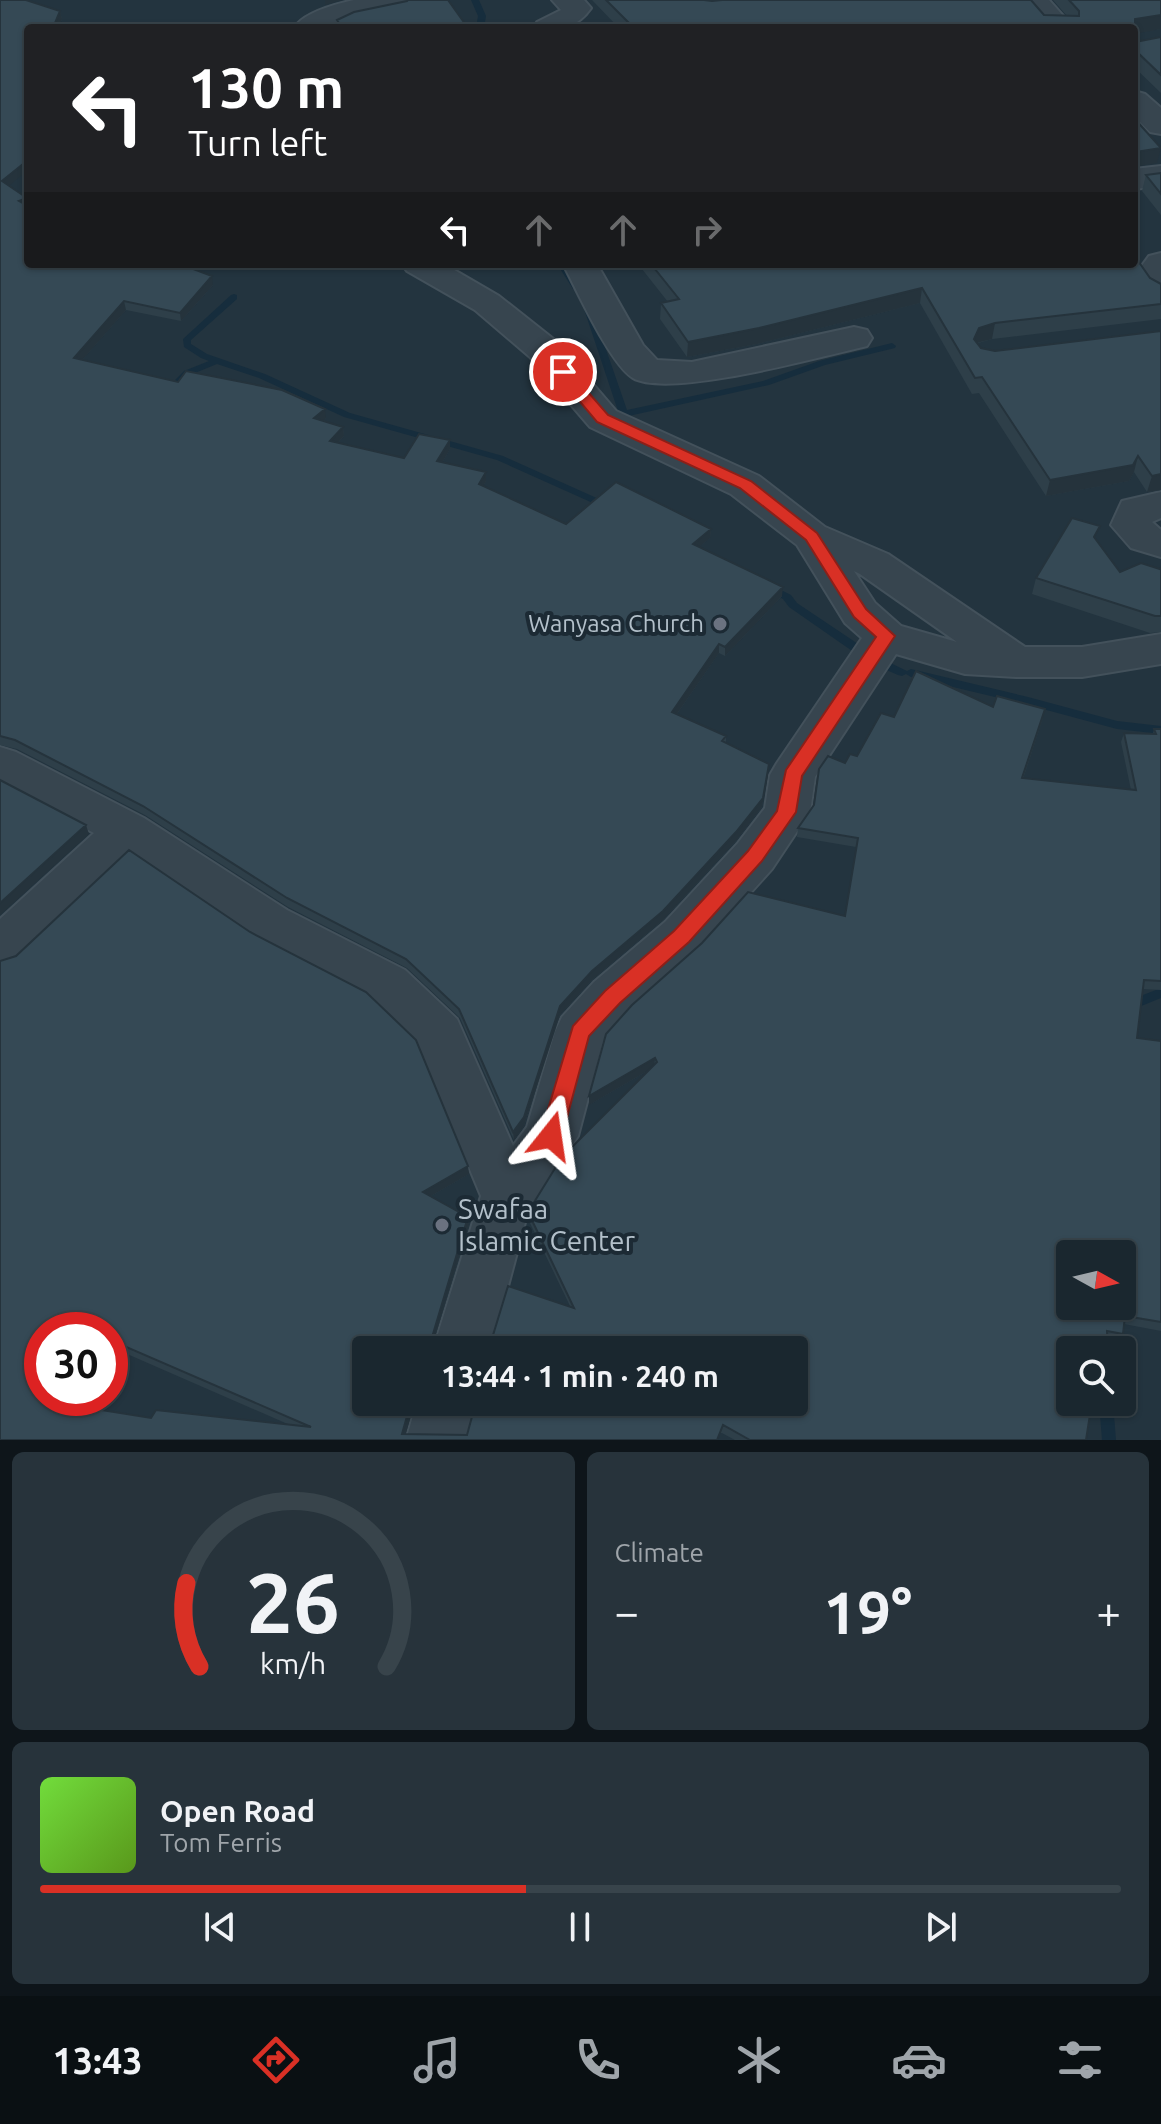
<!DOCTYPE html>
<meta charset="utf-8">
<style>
body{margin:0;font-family:Ubuntu,sans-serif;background:#27333b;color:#f1f3f6;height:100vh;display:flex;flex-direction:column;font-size:30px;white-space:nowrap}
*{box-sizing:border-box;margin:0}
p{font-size:26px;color:#9fa5aa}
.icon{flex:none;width:44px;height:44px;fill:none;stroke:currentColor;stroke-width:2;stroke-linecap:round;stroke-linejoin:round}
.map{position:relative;height:1440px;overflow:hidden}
.details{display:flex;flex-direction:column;gap:12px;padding:12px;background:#0e151a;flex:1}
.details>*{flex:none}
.hud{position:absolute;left:24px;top:24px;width:1114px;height:244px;border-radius:8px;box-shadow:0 2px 6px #0004,0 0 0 2px #38444b;background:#202124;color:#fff;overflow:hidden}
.needle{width:52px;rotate:98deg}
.tools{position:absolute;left:1056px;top:1240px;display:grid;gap:16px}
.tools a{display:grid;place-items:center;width:80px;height:80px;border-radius:8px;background:#1a272f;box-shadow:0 2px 6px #0004,0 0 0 2px #38444b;font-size:40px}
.speed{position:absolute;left:24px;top:1312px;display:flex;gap:16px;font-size:40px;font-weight:700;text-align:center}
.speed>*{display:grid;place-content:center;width:104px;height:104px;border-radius:50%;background:#1a272f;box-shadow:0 2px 6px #0004,0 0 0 2px #38444b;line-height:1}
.speed .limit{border:12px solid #d22;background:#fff;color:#111}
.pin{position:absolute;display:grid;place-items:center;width:68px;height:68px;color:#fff;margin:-34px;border:4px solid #fff;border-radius:50%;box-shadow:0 2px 8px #0007}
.me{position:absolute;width:88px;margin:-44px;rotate:15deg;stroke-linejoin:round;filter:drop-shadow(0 0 6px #0008)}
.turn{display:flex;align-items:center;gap:28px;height:168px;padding:0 32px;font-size:36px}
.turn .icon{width:104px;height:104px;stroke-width:2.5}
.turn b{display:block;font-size:56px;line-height:68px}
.lanes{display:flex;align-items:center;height:76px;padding:0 32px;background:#0003;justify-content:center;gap:40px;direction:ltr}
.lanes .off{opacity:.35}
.big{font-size:60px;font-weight:700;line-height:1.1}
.details .widget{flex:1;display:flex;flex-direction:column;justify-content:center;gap:12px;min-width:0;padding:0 28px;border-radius:12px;background:#27333b}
.details .dial{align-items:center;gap:0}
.dial svg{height:208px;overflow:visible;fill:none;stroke:#38444b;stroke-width:7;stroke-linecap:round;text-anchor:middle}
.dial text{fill:#f1f3f6;stroke:none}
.song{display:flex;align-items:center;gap:24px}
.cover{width:96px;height:96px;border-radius:12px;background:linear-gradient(135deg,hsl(100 70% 55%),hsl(90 70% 35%))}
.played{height:8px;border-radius:4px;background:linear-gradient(90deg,#d93025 45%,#38444b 45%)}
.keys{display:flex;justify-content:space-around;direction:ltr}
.heat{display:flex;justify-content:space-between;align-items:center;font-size:44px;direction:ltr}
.details .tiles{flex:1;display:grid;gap:12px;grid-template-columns:1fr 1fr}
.widget:last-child{grid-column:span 2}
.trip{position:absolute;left:352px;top:1336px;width:456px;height:80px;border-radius:8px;background:#1a272f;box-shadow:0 2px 6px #0004,0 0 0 2px #38444b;font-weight:700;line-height:80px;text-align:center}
.menu{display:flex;height:128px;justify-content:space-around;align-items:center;background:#0a1013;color:#9fa5aa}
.menu .icon{width:56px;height:56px}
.menu .selected{color:#d93025}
.menu b{font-size:36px;color:#f1f3f6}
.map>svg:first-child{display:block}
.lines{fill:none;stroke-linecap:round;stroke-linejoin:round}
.stream{fill:#162d3d;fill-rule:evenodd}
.street-casing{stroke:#43515b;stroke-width:4}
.street{fill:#37454f;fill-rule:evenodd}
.wall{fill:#2e3f49;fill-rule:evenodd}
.shaded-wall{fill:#25333c}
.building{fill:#354955;stroke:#25333c;stroke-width:2;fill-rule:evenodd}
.route{fill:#d93025;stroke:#8d1f18;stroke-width:2}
.worship-dot{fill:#6b7280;stroke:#1c2a34;stroke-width:3}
.labels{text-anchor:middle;stroke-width:8;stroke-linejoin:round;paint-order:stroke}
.poi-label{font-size:24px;fill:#b3c0ca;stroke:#1c2a34;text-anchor:end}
.near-poi-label{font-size:28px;fill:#b3c0ca;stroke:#1c2a34;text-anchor:start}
</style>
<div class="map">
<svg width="1161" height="1440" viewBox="0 0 1161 1440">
<rect width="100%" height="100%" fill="#23343f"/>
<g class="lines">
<!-- stream -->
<path class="stream" d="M471,0h8l7,16 -2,12h-8l2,-12z
M557,264h8l15,23 -1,2h-6z
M234,294l3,1v4l-46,41v4l16,10 58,20 85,39 153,43 107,48 2,2 -2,2h-6l-107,-48 -153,-43 -85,-39 -42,-14 -27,11 -7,7h-6l-2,-2 9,-9 25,-10 -8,-3 -17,-11 -1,-8 48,-44z
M588,306l4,3 35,101 136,-29 56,-20 73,-18 4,3 -1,2 -70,17 -56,20 -145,32 -5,-3 -35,-105z
M769,584l22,11 6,8 79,53 31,15 4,-2 117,28 89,24 44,5v8l-44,-5 -89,-24 -117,-28 -5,-3 -4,2 -4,-1 -30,-13 -79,-55 -6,-8 -18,-10 -1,-2z
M1161,988v10l-32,13 -4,-1 -2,-4 2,-4z
M1093,1335l26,10 2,5h-25l-8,-3 -2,-5 2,-5z
M1099,1402h14l3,38h-14z"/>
<defs>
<path id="street" d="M354,0h57l-4,6 -53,11 -23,11h-37c10,-16 42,-24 60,-28z
M552,0h32l7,8c-16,23 -33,20 -58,20l4,-6 24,-12z
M1019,0h30l25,28h-30z
M1134,91l11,3 16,14v26l-11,-2 -16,-16z
M1161,166v20l-27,3v-20z
M1161,253v42l-12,-3 -11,-21 11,-15z
M402,264h42l55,32 57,45 60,70 143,65 66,51 63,27 137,93h57l79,-13v30l-79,13h-66l-51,-3 -69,-20 -81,123 -5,35 -38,57 -73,81 -69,62 -27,29 -25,95 -51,79 -36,135h-58l48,-154 -62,-149 -50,-49 -116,-60 -122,-83 -114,108 -17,6v-50l94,-86 -94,-49v-37l16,5 128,66 143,92 118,60 52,49 56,127 14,-19 28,-95 7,-15 32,-35 71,-60 73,-79 27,-35 5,-33 7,-12 85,-125 -17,-15 -48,-78 -66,-51 -141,-67 -60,-70 -55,-47 -68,-39zM854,571l6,3 97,68 -56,-16 -26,-23z
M563,264h34l46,81 14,15 35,2 162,-35 13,3 5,8 -5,8c-44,10 -198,53 -234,32 -23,-14 -56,-88 -70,-114z
M1161,492v26l-9,4 9,8v27l-30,-9 -20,-23 11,-24z
M417,1402h60l-11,38h-60z"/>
</defs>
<!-- street casing -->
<use href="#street" class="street-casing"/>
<!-- street -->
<use href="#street" class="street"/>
</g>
<!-- wall -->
<path class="wall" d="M0,0l60,11 2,8 -4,9h-30l-19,158 19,78 185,21 -32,36 -55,-11 -44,50 244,58 -3,2 20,7 1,9 -6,7 66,15 46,-18v9l-8,14 44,9v9l-3,5 83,38 145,5 -1,9 -11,9 83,49 -57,60 -6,-3 -42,61 49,22v7l42,30 -6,34 -26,34 -73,79 -71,60 -32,35 -36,111 -10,14 -54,-122 -53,-50 -119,-61 -143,-92 -128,-66 -17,-4z
M592,0h112l8,1 355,15 -14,-16h108v29l-26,4v9l26,-5v56l-27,-26v-39l-517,-2z
M1161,173v42l-19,-24 4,-16z
M638,264h496l16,14 11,6v35l-169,20 -14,4 3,5 14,3 166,-20v159l-14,2 -13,-20 -5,9 -83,15 -67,-103 -7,1 -52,-91 -163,41 -70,13 -27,-38 1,-16 7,-1z
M1096,540l24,32 40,-3 1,-1v64l-11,1 -118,-39 4,-16z
M993,707l50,11 -20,61 108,11 -10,-48 3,-9 29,1 1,-5h7v261l-18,-1 -6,49 24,3v290l-37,-7 -1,10 -3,8 -13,-3 -37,11 16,90h-351l-13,-7 -722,7v-479l469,213 -38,22 37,21 1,8 -36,119 57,1 80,-39 -41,-85 -1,-9 121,-142 -60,35 256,-189 11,-69 -59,-10 1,-9 47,-65 12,-7 37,-39zM110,1330v20l7,3 1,-3 172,75 -139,-7 -52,-8 -2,-6 -8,-1 2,-5h-49zM366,1350l428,52 -327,33 -61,-1z"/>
<!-- shaded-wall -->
<path class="shaded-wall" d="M325,0h18l-18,5z
M60,11l2,8 -4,9h-5z
M1161,15v14l-27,5 1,-15z
M1161,148l-4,15 -23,4 1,-15z
M28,160v10l-24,20 -2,-9z
M27,198l1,6v3l-9,-6z
M212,276l1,9 -32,36 -1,-8z
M922,288l-2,15 -163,41 -70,13 1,-15z
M124,301l2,9 -50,57 -2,-9z
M995,323l-3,16 -16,4 -2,-4 5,-11z
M325,409l1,9 -11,9 -1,-9z
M343,427l1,9 -13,14 -1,-9z
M450,440v9l-12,21 -1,-9z
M1138,456l-4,16 -5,9 -83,15 4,-16z
M486,472v9l-7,12v-9z
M1161,474v16l-14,2 5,-16z
M711,529l-1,9 -18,15 1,-9z
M783,587l-1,9 -57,60v-9z
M719,644v9l-47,68v-9z
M768,773l-6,34 -26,34 -73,79 -71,60 -32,35 -36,111 -10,14 -1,-8 47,-126z
M86,825l3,9 -89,81v-12z
M655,1058l-1,9 -65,38v-9z
M468,1166l1,8 -45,26 -1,-8z
M468,1217l1,8 -38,125 -1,-6z
M411,1402h4l-11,38 -2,-6z"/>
<!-- building -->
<path class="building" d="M0,0h26l34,11 -7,17h-25v132l-26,21 25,17 -8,3 9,5v58h152l32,12 -32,37 -56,-12 -50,57 104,24 8,-11 96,19 43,19 -11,9 29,9 -13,14 74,17 15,-24 31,6 -13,21 49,11 -7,12 87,40 50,-42 95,47 -18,15 90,43 -58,60 -6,-3 -47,68 54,24 -4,5 47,23 -6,34 -27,34 -73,79 -71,60 -32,35 -36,111 -11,15 -54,-123 -53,-50 -119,-61 -144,-92 -128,-66 -15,-4z
M408,0h40l20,28h-126l-5,-8 17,-8 53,-11z
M606,0h98l8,1 10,-1h309l13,15 35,1v-5l-10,-11h92v15l-26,4v23l26,-5v38l-27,-26v-21h-529l24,-5z
M1134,118l27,30 -26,4 -1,10z
M1161,173v21l-15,-19z
M1134,255l16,23 11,6v20l-166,19 -16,5 -5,11 7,9 14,3 166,-20v143l-9,2 -14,-20 -5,9 -83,15 -68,-103 -7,1 -53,-90 -163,40 -71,14 -27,-39 18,-4 -28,-35h483z
M1072,518l28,8 -6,11 26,35 21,-9 19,6 1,-1v48h-6l-119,-38z
M916,671l77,36 4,-11 48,13 -23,69 114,12 -12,-57 32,1 -2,-5h7v252l-17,-1 -7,58 24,3v281l-36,-6 -2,18 -16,-3 1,19h-38v52h22l-6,38h-336l-27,-15 -6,15h-717v-479l16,-5 113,-106 121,82 116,60 50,48 52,126 -45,26 45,25 -38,127 60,1 18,-59 66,22 -46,-96 34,-55 95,-95 -2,-4 -66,38 17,-62 26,-29 70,-62 46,-51 97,24 13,-78 -60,-10 16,-23 5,-36 9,-13 17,7 5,-9 7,2 24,-43 13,4zM1070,1254h52v52h-52zM42,1330h68v14l4,1 1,-3 196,85 -155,-17 -5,8 -56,-9 2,-5 -13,-2 1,-4h-43zM366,1350h428v52h-318l-9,33 -65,-1 9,-32h-45z
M0,780l86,45 -86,78z"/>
<!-- route -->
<path class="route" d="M563,368l5,1 40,46 143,66 66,52 49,76 29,27 -93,140 -6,36 -34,49 -73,81 -69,61 -31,33 -27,100 -3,7 -8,3 -8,-3 -3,-7 33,-110 32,-35 69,-60 74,-80 29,-40 9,-41 90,-133 -22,-20 -48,-77 -66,-52 -143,-66 -42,-50z"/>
<!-- markers -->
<g class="worship-dot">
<circle cx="720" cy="624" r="8"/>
<circle cx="442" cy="1225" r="8"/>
</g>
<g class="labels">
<!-- poi labels -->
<g class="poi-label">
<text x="704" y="632">Wanyasa Church</text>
</g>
<!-- near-poi labels -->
<g class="near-poi-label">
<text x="458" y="1219">Swafaa<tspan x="458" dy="32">Islamic Center</tspan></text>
</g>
</g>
</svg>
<div class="tools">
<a><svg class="needle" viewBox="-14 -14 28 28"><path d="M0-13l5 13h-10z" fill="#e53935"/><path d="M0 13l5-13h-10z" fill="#9fa5aa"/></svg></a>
<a><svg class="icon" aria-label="search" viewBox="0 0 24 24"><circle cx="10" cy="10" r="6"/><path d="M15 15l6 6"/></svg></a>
</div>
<div class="speed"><div class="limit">30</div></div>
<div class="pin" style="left:563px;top:372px;background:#d93025"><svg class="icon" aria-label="arrive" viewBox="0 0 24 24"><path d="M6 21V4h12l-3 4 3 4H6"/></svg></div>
<svg class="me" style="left:551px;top:1136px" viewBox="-20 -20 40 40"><path d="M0-17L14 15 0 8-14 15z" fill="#d93025" stroke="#fff" stroke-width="4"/></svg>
<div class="trip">13:44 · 1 min · 240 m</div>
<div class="hud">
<div class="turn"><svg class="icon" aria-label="left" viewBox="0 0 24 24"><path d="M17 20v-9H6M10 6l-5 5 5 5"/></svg><div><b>130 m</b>Turn left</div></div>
<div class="lanes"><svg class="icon" aria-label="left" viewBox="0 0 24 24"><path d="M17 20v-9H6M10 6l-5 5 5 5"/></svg><svg class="icon off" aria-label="ahead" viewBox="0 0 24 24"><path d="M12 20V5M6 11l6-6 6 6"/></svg><svg class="icon off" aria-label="ahead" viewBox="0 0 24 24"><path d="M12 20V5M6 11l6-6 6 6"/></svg><svg class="icon off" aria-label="right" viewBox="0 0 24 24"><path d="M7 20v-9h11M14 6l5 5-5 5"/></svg></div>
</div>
</div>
<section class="details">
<div class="tiles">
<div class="widget dial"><svg viewBox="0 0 100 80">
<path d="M14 69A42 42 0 1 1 86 69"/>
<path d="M14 69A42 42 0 0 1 9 37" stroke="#d93025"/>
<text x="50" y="56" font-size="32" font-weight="700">26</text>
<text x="50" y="72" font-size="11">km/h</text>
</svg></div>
<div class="widget"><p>Climate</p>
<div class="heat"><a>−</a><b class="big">19°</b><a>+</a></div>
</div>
<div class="widget">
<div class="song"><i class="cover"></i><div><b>Open Road</b><p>Tom Ferris</p></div></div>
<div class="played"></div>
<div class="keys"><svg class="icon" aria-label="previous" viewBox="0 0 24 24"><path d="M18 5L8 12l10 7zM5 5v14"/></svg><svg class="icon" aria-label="pause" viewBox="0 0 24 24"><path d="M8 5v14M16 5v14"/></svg><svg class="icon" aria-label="next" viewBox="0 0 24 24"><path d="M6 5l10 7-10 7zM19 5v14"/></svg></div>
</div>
</div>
</section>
<nav class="menu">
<b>13:43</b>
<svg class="icon selected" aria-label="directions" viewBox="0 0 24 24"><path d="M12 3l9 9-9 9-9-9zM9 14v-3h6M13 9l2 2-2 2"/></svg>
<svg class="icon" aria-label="music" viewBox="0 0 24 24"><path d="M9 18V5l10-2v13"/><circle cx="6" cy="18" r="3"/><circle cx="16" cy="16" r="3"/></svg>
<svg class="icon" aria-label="phone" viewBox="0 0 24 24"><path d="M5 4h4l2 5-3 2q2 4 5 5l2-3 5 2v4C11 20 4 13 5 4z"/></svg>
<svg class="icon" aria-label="climate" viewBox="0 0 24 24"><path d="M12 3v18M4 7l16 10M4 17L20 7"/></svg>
<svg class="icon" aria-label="car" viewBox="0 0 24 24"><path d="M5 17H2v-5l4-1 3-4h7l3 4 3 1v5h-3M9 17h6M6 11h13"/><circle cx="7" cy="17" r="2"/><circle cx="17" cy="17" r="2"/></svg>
<svg class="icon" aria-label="filters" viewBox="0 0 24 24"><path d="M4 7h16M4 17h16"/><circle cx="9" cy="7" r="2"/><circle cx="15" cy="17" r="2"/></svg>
</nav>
